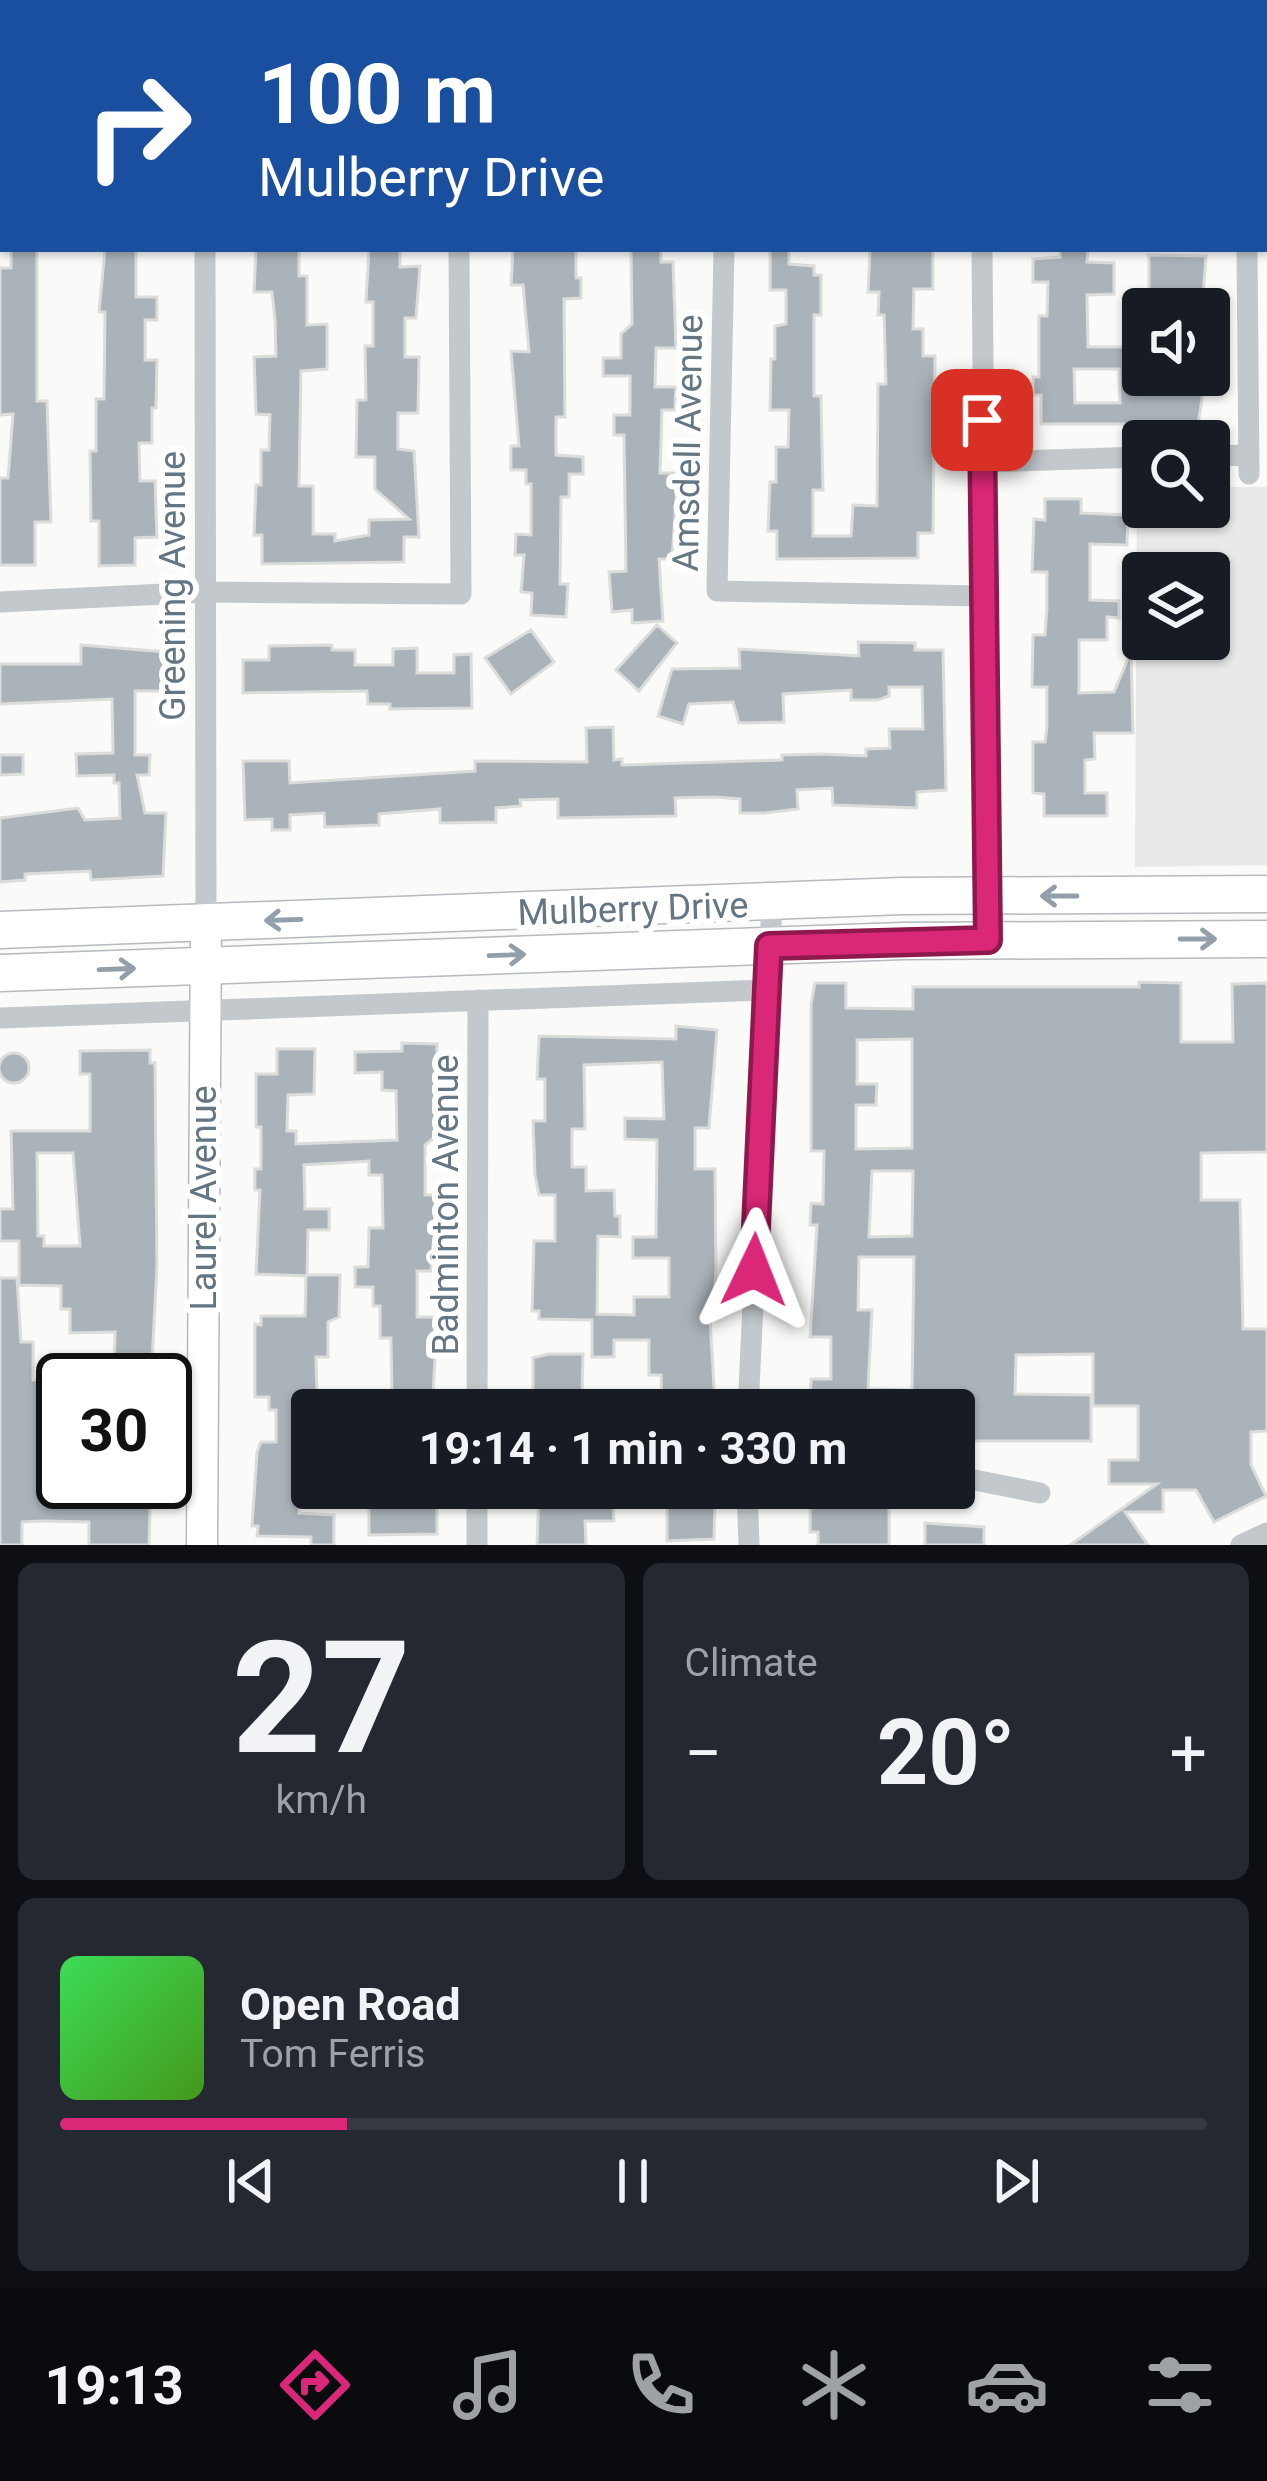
<!DOCTYPE html>
<meta charset="utf-8">
<style>
body{margin:0;font-family:Roboto,sans-serif;background:#242831;color:#f1f3f6;height:100vh;display:flex;flex-direction:column;font-size:45px;white-space:nowrap}
*{box-sizing:border-box;margin:0}
p{font-size:39px;color:#9ea1a6}
.icon{flex:none;width:66px;height:66px;fill:none;stroke:currentColor;stroke-width:2;stroke-linecap:round;stroke-linejoin:round}
.map{position:relative;height:1545px;overflow:hidden}
.details{display:flex;flex-direction:column;gap:18px;padding:18px;background:#0d0f14;flex:1}
.details>*{flex:none}
.hud{position:absolute;left:0px;top:0px;width:1269px;height:252px;box-shadow:0 3px 9px #0004;background:#1a4fa0;color:#fff;overflow:hidden}
.tools{position:absolute;left:1122px;top:288px;display:grid;gap:24px}
.tools a{display:grid;place-items:center;width:108px;height:108px;border-radius:12px;background:#171b24;box-shadow:0 3px 9px #0004;font-size:60px}
.speed{position:absolute;left:36px;top:1353px;display:flex;gap:24px;font-size:60px;font-weight:700;text-align:center}
.speed>*{display:grid;place-content:center;width:156px;height:156px;border-radius:50%;background:#171b24;box-shadow:0 3px 9px #0004;line-height:1}
.speed .limit{border:6px solid #111;border-radius:18px;background:#fff;color:#111}
.pin{position:absolute;display:grid;place-items:center;width:102px;height:102px;color:#fff;margin:-51px;border-radius:24px;box-shadow:0 6px 18px #0006}
.me{position:absolute;width:132px;margin:-66px;rotate:2deg;stroke-linejoin:round;filter:drop-shadow(0 0 9px #0008)}
.turn{display:flex;align-items:center;gap:42px;height:252px;padding:0 60px;font-size:54px}
.turn .icon{width:156px;height:156px;stroke-width:2.5}
.turn b{display:block;font-size:84px;line-height:102px}
.big{font-size:90px;font-weight:700;line-height:1.1}
.details .card{flex:1;display:flex;flex-direction:column;justify-content:center;gap:18px;min-width:0;padding:0 42px;border-radius:18px;background:#242831}
.details .dial{align-items:center;gap:0}
.dial b{font-size:156px;line-height:1}
.song{display:flex;align-items:center;gap:36px}
.cover{width:144px;height:144px;border-radius:18px;background:linear-gradient(135deg,hsl(130 70% 55%),hsl(100 70% 35%))}
.played{height:12px;border-radius:6px;background:linear-gradient(90deg,#db2777 25%,#363941 25%)}
.keys{display:flex;justify-content:space-around;direction:ltr}
.heat{display:flex;justify-content:space-between;align-items:center;font-size:66px;direction:ltr}
.details .tiles{flex:1;display:grid;gap:18px;grid-template-columns:1fr 1fr}
.card:last-child{grid-column:span 2}
.trip{position:absolute;left:291px;top:1389px;width:684px;height:120px;border-radius:12px;background:#171b24;box-shadow:0 3px 9px #0004;font-weight:700;line-height:120px;text-align:center}
.dock{display:flex;height:192px;justify-content:space-around;align-items:center;background:#090b0e;color:#9ea1a6}
.dock .icon{width:84px;height:84px}
.dock .on{color:#db2777}
.dock b{font-size:54px;color:#f1f3f6}
.map>svg:first-child{display:block}
.built{fill:#e8e9e9;fill-rule:evenodd}
.building{fill:#aab3b9;stroke:#dcdcda;stroke-width:3;fill-rule:evenodd}
.lines{fill:none;stroke-linecap:round;stroke-linejoin:round}
.secondary-casing{stroke:#b3babf;stroke-width:33}
.primary-casing{stroke:#b5babe;stroke-width:39}
.street{stroke:#c3c8cc;stroke-width:21}
.secondary{stroke:#fff;stroke-width:30}
.primary{stroke:#fff;stroke-width:36}
.oneway{stroke:#939fa8}
.route-casing{stroke:#8e194d;stroke-width:30}
.route{stroke:#db2777;stroke-width:21}
.labels{text-anchor:middle;stroke-width:12;stroke-linejoin:round;paint-order:stroke}
.street-label{font-size:36px;fill:#657683;stroke:#fff}
</style>
<div class="map">
<svg width="1267" height="1545" viewBox="0 0 1267 1545">
<rect width="100%" height="100%" fill="#fafaf8"/>
<!-- built -->
<path class="built" d="M1137,487h6v20h66v-20h58v378l-132,2zM1143,573h66v66h-66z"/>
<!-- building -->
<path class="building" d="M11,249h26v152h10l4,121h-16v43h-35v-87h8l5,-64 -13,1v-147h11z
M105,249h31v48h21v23h-12v40h12l-1,48h-4v35h-13l1,38h15l2,56 -22,1v27l-36,1v-45h-8l-1,-70h6v-52h8l1,-87h-6z
M256,249h43v27h8v49l20,-1v45l-26,2 -2,115h14v48h22v7l34,-6v-15l40,-1 -34,-30v-32h-19l1,-57h9l-1,-54h8v-44h-7l3,-53h31v18l20,-1 -4,52h-11v39h14l-1,56h-20v36l16,2 5,86h-15v25l-142,2v-29h-8l2,-50h5v-35h8l1,-35 -14,-1 -2,-57 22,-1 -1,-36 -3,-28h-18z
M513,249h63v29h5v20l-17,1 1,118h-9v38l27,2v17h-14v23h-8l-1,87h8l-2,33 -35,-2 1,-22 -11,-1 3,-37h-9l1,-21 15,1v-51h-5v-14h-15v-24h8l-8,-95 18,1 -6,-67h-12z
M631,249h30v13h12l3,86h-20l-1,39h21l-1,23h-13l-2,63h18l-6,86h-13l4,62 -31,2v-13l-20,2 -3,-40 17,-1 -2,-136h-10v-20h16v-39h-27v-18h18v-24l11,-10z
M770,249h19v15l25,2v9h7v40h-7v81h7l2,94h-10v46h38l2,-31 24,1 1,-122h8l-2,-69h-6l1,-23h-11l2,-43h63v40h-19l-1,40h10v27h12l-2,177h-15v25l-141,1v-28h-9l2,-49h6v-35h12l1,-37h-19l1,-51h4v-33l11,-2v-34h-16z
M1060,249h28l-1,13 27,1v31l-27,1 1,52h53l1,28h64l-8,49h-157v-29h-8v-18h6v-61h8l1,-34h-15v-23l27,-2zM1074,369h45l1,34h-45z
M1149,255l57,1 -4,53h-53z
M1045,499h36v14l47,2 -1,30 -37,-1v56l29,1v17l-12,-1v23h-28v53l35,-1 17,-40 2,81h-39l1,26 -10,1v33h22v23h-63v-22l-11,-1v-51h12l2,-15v-40h-15l1,-52h12l2,-28v-35h-15l2,-53 11,1z
M657,625l20,18 -38,48 -23,-21z
M531,630l23,32 -43,32 -26,-36z
M858,642l57,1v7h28l3,140 -29,2v16l-84,-3 -1,-17 -35,2 1,19 -33,4h-25v-14l-26,-2 -39,1 1,18 -118,2v-19l-38,1 1,6 -25,2v14l-56,1v-14l-61,5v11l-54,2 -1,-14 -34,2v15h-18v-11l-27,1 -2,-59h46l1,22 185,-12v-10l112,1 -1,-34 27,-1 1,33 8,-1v6l160,-5v-5l40,-1 44,2v-7l24,-1 -1,-19h34l-1,-42h-33v9l-11,4h-27v-10l-68,4 1,28 -45,1 -6,-21 -44,2 -6,20 -25,-8 14,-47 68,-1 -1,-19 120,7z
M81,645l85,7 -1,39h-30v64h15l-1,20h-12l8,38h21l-3,63 -72,4 -1,-9 -65,3v6l-25,2v-64l78,-10 7,12 35,-2 -1,-35h-5v-8l-37,1 -1,-22 37,-1 -1,-54 -112,5v-40h81z
M332,645v5h23v15h38v-16l24,-1v25h37v-18l17,-1 1,54 -82,1v-5h-22l-1,-13 -124,2v-33h26v-14z
M0,755h23v19l-23,1z
M1139,982l42,1v59h52l-1,-58 35,-1v169l-66,1v47h39l3,129h24v102l-16,1v33l15,31 -52,26 -18,-32h-33v22h-38l23,33h-78l87,-61h-48v-24h29v-54h-45v-52l-77,1 -1,39 76,1v46h-122v-7h-15v-24h-144l1,-31h20v-42h-21l7,-112h-7l1,-22 12,1 1,-53h-13v-147l4,-21h31v25l67,1v-22h226zM912,1039v109l-56,1v-44h20l1,-21h-20v-44zM872,1171h41l-1,65 -43,1zM859,1257h55l-2,133 -44,-1 4,-79h-14z
M676,1026l41,4 -8,98h-14v41h20l1,101 -2,32h-5l6,102 -13,1v5h-40l-1,-35h-12v-35h-35v17h-22v-37l-53,-1v-8h-7l2,-70h21v-46h-16l-4,-20 -2,-54h12v-42h-8l2,-43 137,3zM662,1062l2,57 -39,-1v21l32,1 -1,97h-23v21h36v39h-35v18l-37,-1 1,-78 22,1v-21h-5l-1,-26 -28,1v-24h-14v-38h13l-1,-64z
M402,1043l35,1 -1,92 -11,9v50h12v49h-4l-2,27h-14v46h20l-4,79h-41l-1,-58h-11v-32h-7v-19h-18v-20h13l1,-39h14l-1,-53h-13v-14l-65,4 1,44h24v21h-21l-1,45h33l-1,42 -11,5v35h-12l1,36h62v17h-69l2,12 -10,1 -3,90 35,2v30h-23v-8l-54,-1 1,-10h-6l5,-74 4,-10h15v-32h-7v-13h-14v-73l6,1v-9h44l1,-40 -50,-2 4,-84h-5v-21h6v-42h-5v-53h21v-25h38l-1,45 -26,1 -1,36h9v13l101,-4 -1,-49 -14,-1v-18l-27,1v-21l47,-1z
M150,1050v13h5l2,203 -6,114h-37l1,-48 -45,1v-24h-9v-23l-42,-1v-44h-19v-32h13l-2,-78h79v-57h-10v-23zM37,1153h36l7,93h-36v-10h-6z
M-1 1068a15 15 0 1 1 30 0a15 15 0 1 1-30 0Z
M0,1278h17l4,64h12v38h30v119h39v-17h49l-2,63h-60v-23l-46,-1 -21,1v23h-22z
M548,1354h35l-1,40h-49v-36z
M539,1488h50v12l24,-1 1,22h-29l1,24h-49z
M369,1493l62,1v8l6,1v31l-68,1z
M817,1493h29v9h43v43h-71v-13h-8v-27h7z
M708,1499l7,3 -1,37 -47,2v-39z
M925,1523l59,4v18h-59z"/>
<g class="lines">
<defs>
<path id="secondary" d="M202,1545l4,-622"/>
<path id="primary" d="M0,930l903,-34 364,-2
M0,973l903,-32 364,-2"/>
</defs>
<!-- secondary casing -->
<use href="#secondary" class="secondary-casing"/>
<!-- primary casing -->
<use href="#primary" class="primary-casing"/>
<!-- street -->
<path class="street" d="M205,0v3
M458,0v3
M1245,0v3
M729,3v-3
M982,3v-3
M205,249l1,674
M724,249l-7,342 264,5
M982,249l6,692
M1247,249l2,225
M1209,456l39,-1
M982,462l161,-5
M0,602l205,-10 256,2 -2,-345
M0,1018l765,-28
M477,1410l1,-410
M748,1410l24,-507
M954,1476l86,17
M747,1488l2,57
M477,1545v-57
M1241,1545l26,-12"/>
<!-- secondary -->
<use href="#secondary" class="secondary"/>
<!-- primary -->
<use href="#primary" class="primary"/>
</g>
<!-- one-way arrows -->
<defs><path id="oneway-shaft" d="M-6 0H5M1.5-3L5.5 0L1.5 3" fill="none" stroke-width="1.6" stroke-linecap="round" stroke-linejoin="round" transform="scale(3)"/></defs>
<g class="oneway">
<use href="#oneway-shaft" transform="translate(1059 896) rotate(-180)"/>
<use href="#oneway-shaft" transform="translate(283 920) rotate(178)"/>
<use href="#oneway-shaft" transform="translate(1198 939)"/>
<use href="#oneway-shaft" transform="translate(507 955) rotate(-2)"/>
<use href="#oneway-shaft" transform="translate(117 969) rotate(-2)"/>
</g>
<g class="lines">
<defs>
<path id="route" d="M754,1270l15,-324 219,-6 -6,-520"/>
</defs>
<!-- route casing -->
<use href="#route" class="route-casing"/>
<!-- route -->
<use href="#route" class="route"/>
</g>
<g class="labels">
<!-- street labels -->
<g class="street-label">
<text transform="translate(687 443) rotate(-89)" y="13">Amsdell Avenue</text>
<text transform="translate(172 586) rotate(-90)" y="13">Greening Avenue</text>
<text transform="translate(633 908) rotate(-2)" y="13">Mulberry Drive</text>
<text transform="translate(203 1198) rotate(-90)" y="13">Laurel Avenue</text>
<text transform="translate(445 1205) rotate(-90)" y="13">Badminton Avenue</text>
</g>
</g>
</svg>
<div class="tools">
<a><svg class="icon" aria-label="sound" viewBox="0 0 24 24"><path d="M4 9h4l5-4v14l-5-4H4zM17 9q2 3 0 6"/></svg></a>
<a><svg class="icon" aria-label="search" viewBox="0 0 24 24"><circle cx="10" cy="10" r="6"/><path d="M15 15l6 6"/></svg></a>
<a><svg class="icon" aria-label="layers" viewBox="0 0 24 24"><path d="M12 4l9 5-9 5-9-5zM3 14l9 5 9-5"/></svg></a>
</div>
<div class="speed"><div class="limit">30</div></div>
<div class="pin" style="left:982px;top:420px;background:#d93025"><svg class="icon" aria-label="arrive" viewBox="0 0 24 24"><path d="M6 21V4h12l-3 4 3 4H6"/></svg></div>
<svg class="me" style="left:754px;top:1270px" viewBox="-20 -20 40 40"><path d="M0-17L14 15 0 8-14 15z" fill="#db2777" stroke="#fff" stroke-width="4"/></svg>
<div class="trip">19:14 · 1 min · 330 m</div>
<div class="hud">
<div class="turn"><svg class="icon" aria-label="right" viewBox="0 0 24 24"><path d="M7 20v-9h11M14 6l5 5-5 5"/></svg><div><b>100 m</b>Mulberry Drive</div></div>
</div>
</div>
<section class="details">
<div class="tiles">
<div class="card dial"><b>27</b><p>km/h</p></div>
<div class="card"><p>Climate</p>
<div class="heat"><a>−</a><b class="big">20°</b><a>+</a></div>
</div>
<div class="card">
<div class="song"><i class="cover"></i><div><b>Open Road</b><p>Tom Ferris</p></div></div>
<div class="played"></div>
<div class="keys"><svg class="icon" aria-label="previous" viewBox="0 0 24 24"><path d="M18 5L8 12l10 7zM5 5v14"/></svg><svg class="icon" aria-label="pause" viewBox="0 0 24 24"><path d="M8 5v14M16 5v14"/></svg><svg class="icon" aria-label="next" viewBox="0 0 24 24"><path d="M6 5l10 7-10 7zM19 5v14"/></svg></div>
</div>
</div>
</section>
<nav class="dock">
<b>19:13</b>
<svg class="icon on" aria-label="directions" viewBox="0 0 24 24"><path d="M12 3l9 9-9 9-9-9zM9 14v-3h6M13 9l2 2-2 2"/></svg>
<svg class="icon" aria-label="music" viewBox="0 0 24 24"><path d="M9 18V5l10-2v13"/><circle cx="6" cy="18" r="3"/><circle cx="16" cy="16" r="3"/></svg>
<svg class="icon" aria-label="phone" viewBox="0 0 24 24"><path d="M5 4h4l2 5-3 2q2 4 5 5l2-3 5 2v4C11 20 4 13 5 4z"/></svg>
<svg class="icon" aria-label="climate" viewBox="0 0 24 24"><path d="M12 3v18M4 7l16 10M4 17L20 7"/></svg>
<svg class="icon" aria-label="car" viewBox="0 0 24 24"><path d="M5 17H2v-5l4-1 3-4h7l3 4 3 1v5h-3M9 17h6M6 11h13"/><circle cx="7" cy="17" r="2"/><circle cx="17" cy="17" r="2"/></svg>
<svg class="icon" aria-label="filters" viewBox="0 0 24 24"><path d="M4 7h16M4 17h16"/><circle cx="9" cy="7" r="2"/><circle cx="15" cy="17" r="2"/></svg>
</nav>
